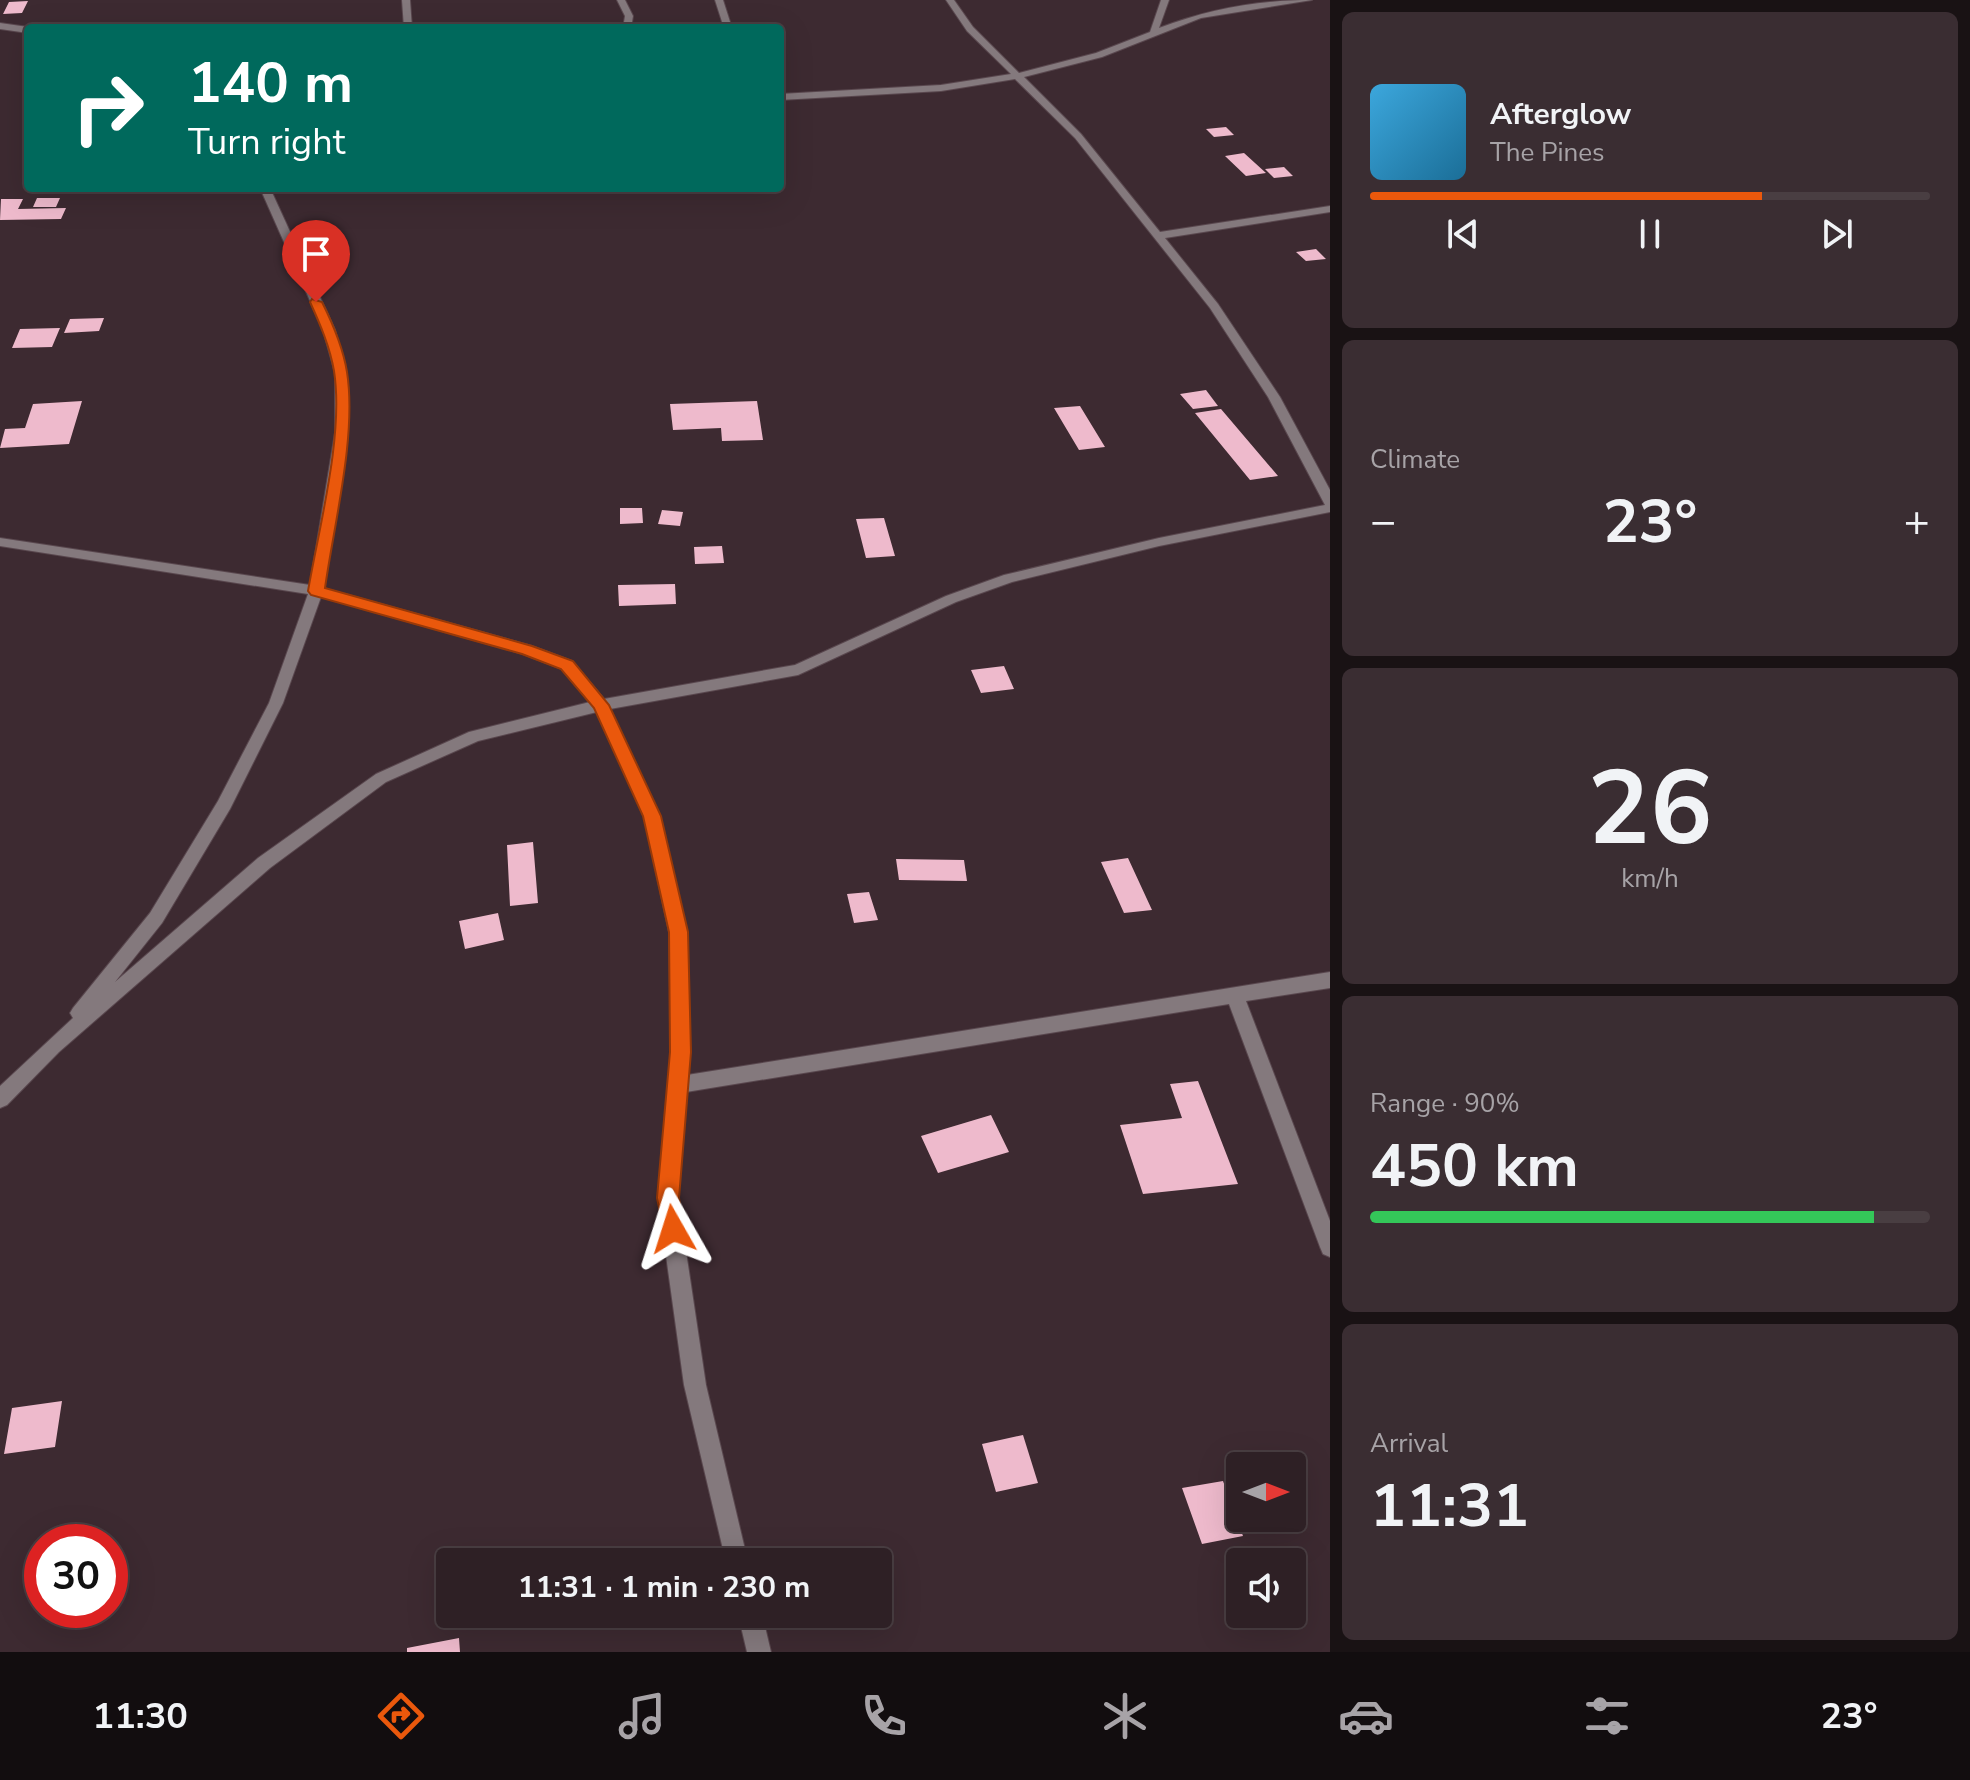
<!DOCTYPE html>
<meta charset="utf-8">
<style>
body{margin:0;font-family:"Nunito Sans",sans-serif;background:#3a2d32;color:#f1f3f6;height:100vh;display:flex;flex-direction:column;font-size:30px;white-space:nowrap}
*{box-sizing:border-box;margin:0}
p{font-size:26px;color:#a7a3a7}
.icon{flex:none;width:44px;height:44px;fill:none;stroke:currentColor;stroke-width:2;stroke-linecap:round;stroke-linejoin:round}
.map{position:relative;flex:1;overflow:hidden}
.drawer{display:flex;flex-direction:column;gap:12px;padding:12px;background:#191214;width:640px}
.drawer>*{flex:none}
.banner{position:absolute;left:24px;top:24px;width:760px;height:168px;border-radius:8px;box-shadow:0 8px 32px #0002,0 0 0 2px #493e42;background:#00695c;color:#fff;overflow:hidden}
.needle{width:52px;rotate:90deg}
.fabs{position:absolute;left:1226px;top:1452px;display:grid;gap:16px}
.fabs a{display:grid;place-items:center;width:80px;height:80px;border-radius:8px;background:#2e2025;box-shadow:0 8px 32px #0002,0 0 0 2px #493e42;font-size:40px}
.speed{position:absolute;left:24px;top:1524px;display:flex;gap:16px;font-size:40px;font-weight:700;text-align:center}
.speed>*{display:grid;place-content:center;width:104px;height:104px;border-radius:50%;background:#2e2025;box-shadow:0 8px 32px #0002,0 0 0 2px #493e42;line-height:1}
.speed .limit{border:12px solid #d22;background:#fff;color:#111}
.pin{position:absolute;display:grid;place-items:center;width:68px;height:68px;color:#fff;margin:-82px -34px;border-radius:50% 50% 50% 0;rotate:-45deg;box-shadow:0 0 8px #0007}
.pin .icon{rotate:45deg}
.me{position:absolute;width:88px;margin:-44px;rotate:354deg;stroke-linejoin:round;filter:drop-shadow(0 0 6px #0008)}
.turn{display:flex;align-items:center;gap:28px;height:168px;padding:0 32px;font-size:36px}
.turn .icon{width:104px;height:104px;stroke-width:2.5}
.turn b{display:block;font-size:56px;line-height:68px}
.big{font-size:60px;font-weight:700;line-height:1.1}
.drawer .tile{flex:1;display:flex;flex-direction:column;justify-content:center;gap:12px;min-width:0;padding:0 28px;border-radius:12px;background:#3a2d32}
.drawer .dial{align-items:center;gap:0}
.dial b{font-size:104px;line-height:1}
.song{display:flex;align-items:center;gap:24px}
.cover{width:96px;height:96px;border-radius:12px;background:linear-gradient(135deg,hsl(200 70% 55%),hsl(200 70% 35%))}
.played{height:8px;border-radius:4px;background:linear-gradient(90deg,#ea580c 70%,#493e42 70%)}
.keys{display:flex;justify-content:space-around;direction:ltr}
.heat{display:flex;justify-content:space-between;align-items:center;font-size:44px;direction:ltr}
.charge{height:12px;border-radius:6px;background:linear-gradient(90deg,#34c759 90%,#493e42 0)}
.trip{position:absolute;left:436px;top:1548px;width:456px;height:80px;border-radius:8px;background:#2e2025;box-shadow:0 8px 32px #0002,0 0 0 2px #493e42;font-weight:700;line-height:80px;text-align:center}
.tabs{display:flex;height:128px;justify-content:space-around;align-items:center;background:#120d0f;color:#a7a3a7}
.tabs .icon{width:56px;height:56px}
.tabs .on{color:#ea580c}
.tabs b{font-size:36px;color:#f1f3f6}
main{display:flex;flex:1;min-height:0}
.map>svg:first-child{display:block}
.building{fill:#eebacc}
.lines{fill:none;stroke-linecap:round;stroke-linejoin:round}
.street-casing{stroke:#59474e;stroke-width:2}
.street{fill:#84797d;fill-rule:evenodd}
.route{fill:#ea580c;stroke:#983908;stroke-width:2}
</style>
<main>
<div class="map">
<svg width="1330" height="1652" viewBox="0 0 1330 1652">
<rect width="100%" height="100%" fill="#3d2a31"/>
<!-- building -->
<path class="building" d="M28,1l-6,12 -19,1 6,-12z
M1226,127l8,8 -20,2 -8,-8z
M1244,153l22,20 -20,3 -21,-20z
M1284,167l9,9 -19,2 -9,-9z
M37,198h23l-4,9h-23z
M1,199h22l-5,10 48,-1 -5,11 -61,1z
M1316,249l10,10 -20,2 -10,-9z
M104,318l-5,13 -35,2 6,-14z
M60,328l-8,19 -40,1 8,-19z
M1206,390l12,16 -25,3 -13,-15z
M82,401l-13,43 -69,4 5,-19 20,-1 8,-24z
M757,401l6,39 -41,1 -1,-13 -48,2 -3,-26z
M1080,406l25,41 -26,3 -25,-42z
M1221,409l57,67 -28,4 -55,-67z
M620,508h22l1,15 -23,1z
M662,510l21,2 -3,14 -22,-2z
M884,518l11,38 -29,2 -10,-39z
M722,546l2,17 -29,1 -1,-17z
M675,584l1,20 -57,2 -1,-21z
M1004,666l10,23 -33,4 -10,-23z
M533,842l5,61 -28,3 -3,-61z
M1128,858l24,52 -28,3 -23,-51z
M896,859l68,1 3,21 -68,-1z
M869,892l9,28 -24,3 -7,-29z
M498,913l6,27 -39,9 -6,-28z
M1198,1081l40,103 -95,10 -23,-69 62,-7 -12,-34z
M991,1115l18,37 -71,21 -17,-37z
M62,1401l-7,46 -51,7 8,-46z
M1023,1435l15,48 -42,9 -14,-48z
M1223,1481l20,55 -41,8 -20,-56z
M459,1638l1,14h-53v-4z"/>
<g class="lines">
<defs>
<path id="street" d="M402,0h8l2,28h-8z
M617,0h8l8,16 -2,12h-8l2,-12z
M715,0h8l9,28h-8z
M946,0h8l19,27 46,46 77,-20 54,-21 11,-32h8l-10,28c50,-19 100,-28 153,-28l-111,18 -99,39 -78,20 57,57 79,98 170,-26v6l-165,26 53,66 62,93 50,93v22l-171,34 -147,36 -56,20 -158,73 -188,34 50,107 27,116v143l643,-103v16l-84,13 84,220v36l-7,-3 -3,-7 -91,-243 -543,88 -8,106 28,187 42,177h-22l-42,-177 -26,-187 13,-146 -2,-120 -25,-116 -47,-104 -119,29 -92,41 -116,86 -211,184 -52,53 -7,3v-22l73,-68 -3,-5 3,-5 77,-95 68,-112 51,-98 39,-109 -308,-48v-8l310,47 25,-152v-60l-12,-43 -63,-142h10l65,142 12,43v60l-24,155 209,58 40,15 32,38 191,-34 151,-69 58,-21 155,-37 166,-33 -57,-108 -58,-89 -135,-170 -60,-59 -74,12 -161,9v-6l161,-9 70,-11 -44,-43zM321,597l202,57 39,15 28,33 -121,30 -93,42 -118,84 -143,124 47,-59 68,-114 53,-106z
M0,23l28,4 2,1 -2,5 -28,-4z
M738,1614h24l9,38h-24z"/>
</defs>
<!-- street casing -->
<use href="#street" class="street-casing"/>
<!-- street -->
<use href="#street" class="street"/>
</g>
<!-- route -->
<path class="route" d="M312,299l10,3c11,22 21,45 25,70 10,63 -13,152 -22,216l207,58 41,15 36,44 52,111 27,116 3,120 -12,146 5,31 -3,8 -8,3 -8,-3 -8,-39 13,-146 -1,-120 -26,-116 -49,-108 -33,-39 -39,-15 -211,-59 -3,-4c11,-64 36,-156 26,-220 -4,-24 -14,-47 -24,-69z"/>
</svg>
<div class="fabs">
<a><svg class="needle" viewBox="-14 -14 28 28"><path d="M0-13l5 13h-10z" fill="#e53935"/><path d="M0 13l5-13h-10z" fill="#a7a3a7"/></svg></a>
<a><svg class="icon" aria-label="sound" viewBox="0 0 24 24"><path d="M4 9h4l5-4v14l-5-4H4zM17 9q2 3 0 6"/></svg></a>
</div>
<div class="speed"><div class="limit">30</div></div>
<div class="pin" style="left:316px;top:302px;background:#d93025"><svg class="icon" aria-label="arrive" viewBox="0 0 24 24"><path d="M6 21V4h12l-3 4 3 4H6"/></svg></div>
<svg class="me" style="left:673px;top:1229px" viewBox="-20 -20 40 40"><path d="M0-17L14 15 0 8-14 15z" fill="#ea580c" stroke="#fff" stroke-width="4"/></svg>
<div class="trip">11:31 · 1 min · 230 m</div>
<div class="banner">
<div class="turn"><svg class="icon" aria-label="right" viewBox="0 0 24 24"><path d="M7 20v-9h11M14 6l5 5-5 5"/></svg><div><b>140 m</b>Turn right</div></div>
</div>
</div>
<section class="drawer">
<div class="tile">
<div class="song"><i class="cover"></i><div><b>Afterglow</b><p>The Pines</p></div></div>
<div class="played"></div>
<div class="keys"><svg class="icon" aria-label="previous" viewBox="0 0 24 24"><path d="M18 5L8 12l10 7zM5 5v14"/></svg><svg class="icon" aria-label="pause" viewBox="0 0 24 24"><path d="M8 5v14M16 5v14"/></svg><svg class="icon" aria-label="next" viewBox="0 0 24 24"><path d="M6 5l10 7-10 7zM19 5v14"/></svg></div>
</div>
<div class="tile"><p>Climate</p>
<div class="heat"><a>−</a><b class="big">23°</b><a>+</a></div>
</div>
<div class="tile dial"><b>26</b><p>km/h</p></div>
<div class="tile"><p>Range · 90%</p><b class="big">450 km</b><div class="charge"></div></div>
<div class="tile"><p>Arrival</p><b class="big">11:31</b></div>
</section>
</main>
<nav class="tabs">
<b>11:30</b>
<svg class="icon on" aria-label="directions" viewBox="0 0 24 24"><path d="M12 3l9 9-9 9-9-9zM9 14v-3h6M13 9l2 2-2 2"/></svg>
<svg class="icon" aria-label="music" viewBox="0 0 24 24"><path d="M9 18V5l10-2v13"/><circle cx="6" cy="18" r="3"/><circle cx="16" cy="16" r="3"/></svg>
<svg class="icon" aria-label="phone" viewBox="0 0 24 24"><path d="M5 4h4l2 5-3 2q2 4 5 5l2-3 5 2v4C11 20 4 13 5 4z"/></svg>
<svg class="icon" aria-label="climate" viewBox="0 0 24 24"><path d="M12 3v18M4 7l16 10M4 17L20 7"/></svg>
<svg class="icon" aria-label="car" viewBox="0 0 24 24"><path d="M5 17H2v-5l4-1 3-4h7l3 4 3 1v5h-3M9 17h6M6 11h13"/><circle cx="7" cy="17" r="2"/><circle cx="17" cy="17" r="2"/></svg>
<svg class="icon" aria-label="filters" viewBox="0 0 24 24"><path d="M4 7h16M4 17h16"/><circle cx="9" cy="7" r="2"/><circle cx="15" cy="17" r="2"/></svg>
<b>23°</b>
</nav>
